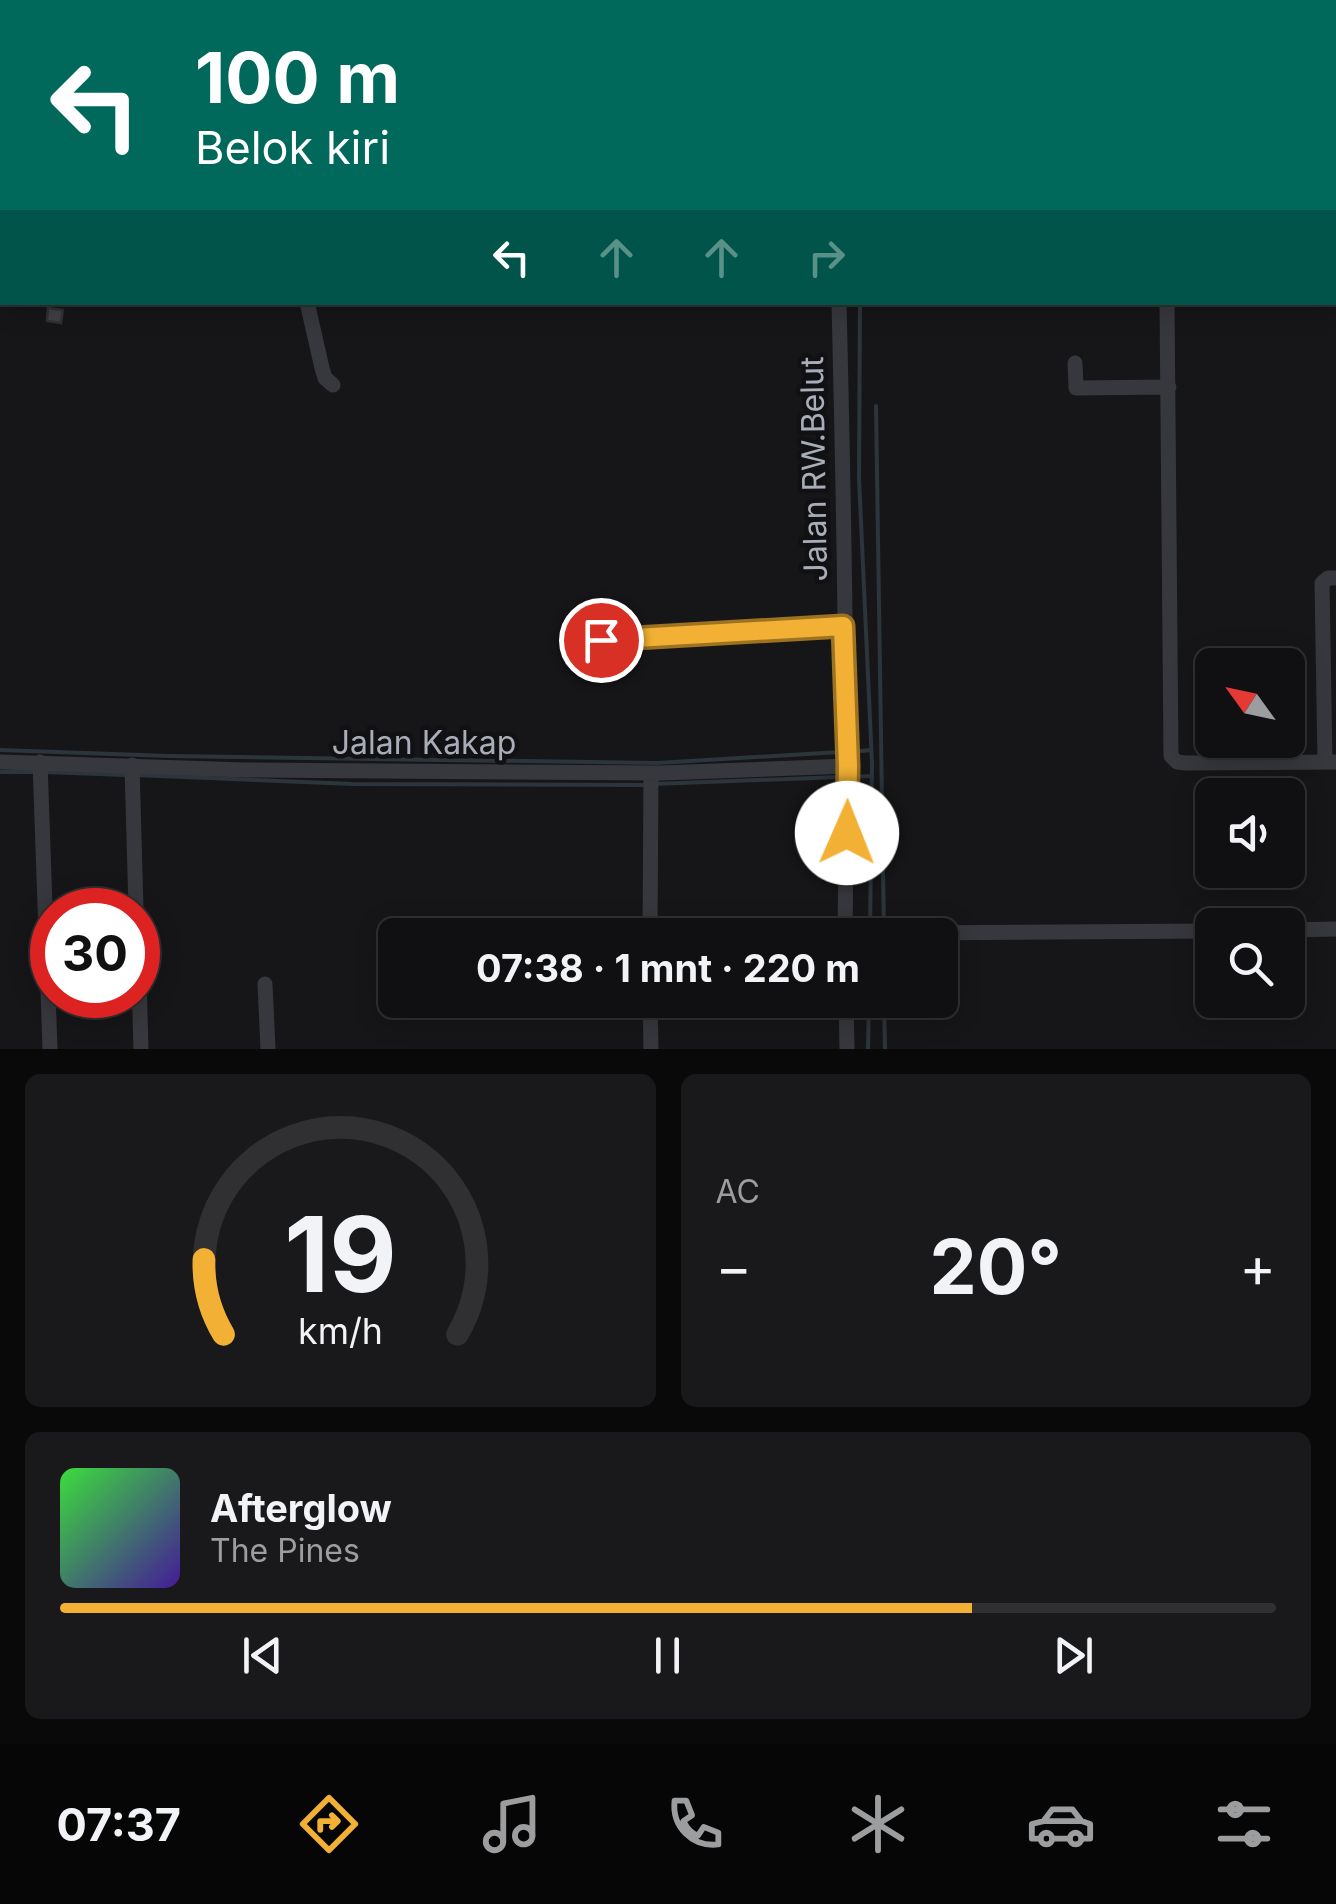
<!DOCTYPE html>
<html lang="id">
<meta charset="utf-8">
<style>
body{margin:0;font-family:Inter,sans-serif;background:#19191b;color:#f1f3f6;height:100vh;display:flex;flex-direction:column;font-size:38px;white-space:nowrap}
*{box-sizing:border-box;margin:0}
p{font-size:32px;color:#9c9d9f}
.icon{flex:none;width:55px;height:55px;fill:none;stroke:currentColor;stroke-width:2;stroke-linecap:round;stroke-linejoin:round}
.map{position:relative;height:1049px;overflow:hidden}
.details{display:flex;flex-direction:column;gap:25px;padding:25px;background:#09090a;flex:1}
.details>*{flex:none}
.guide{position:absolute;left:0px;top:0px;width:1338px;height:305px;box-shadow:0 5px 25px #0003,0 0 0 2px #303032;background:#00695c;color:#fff;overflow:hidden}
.needle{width:65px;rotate:303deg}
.fabs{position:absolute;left:1195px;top:648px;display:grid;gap:20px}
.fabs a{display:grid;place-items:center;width:110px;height:110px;border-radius:15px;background:#101012;box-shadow:0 5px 25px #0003,0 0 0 2px #303032;font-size:50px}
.speed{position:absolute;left:30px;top:888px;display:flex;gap:20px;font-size:50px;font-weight:700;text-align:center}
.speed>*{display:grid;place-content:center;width:130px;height:130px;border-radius:50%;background:#101012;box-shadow:0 5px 25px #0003,0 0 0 2px #303032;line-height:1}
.speed .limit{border:15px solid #d22;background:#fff;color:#111}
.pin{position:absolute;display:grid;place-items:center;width:85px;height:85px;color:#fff;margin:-42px;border:5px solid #fff;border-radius:50%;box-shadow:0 2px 10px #0007}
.me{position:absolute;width:110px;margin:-55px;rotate:1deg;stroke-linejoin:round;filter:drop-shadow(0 0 8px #0008)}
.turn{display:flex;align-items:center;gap:35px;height:210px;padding:0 30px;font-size:45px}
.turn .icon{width:130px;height:130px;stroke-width:2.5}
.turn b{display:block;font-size:70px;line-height:85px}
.lanes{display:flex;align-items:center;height:95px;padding:0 30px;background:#0003;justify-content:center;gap:50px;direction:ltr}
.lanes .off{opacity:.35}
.big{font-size:75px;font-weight:700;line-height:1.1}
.details .widget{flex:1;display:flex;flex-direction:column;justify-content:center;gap:15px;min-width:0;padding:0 35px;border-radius:15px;background:#19191b}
.details .dial{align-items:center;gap:0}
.dial svg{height:260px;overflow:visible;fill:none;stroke:#303032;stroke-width:7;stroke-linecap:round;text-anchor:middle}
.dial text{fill:#f1f3f6;stroke:none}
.song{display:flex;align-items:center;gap:30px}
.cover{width:120px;height:120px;border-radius:15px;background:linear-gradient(135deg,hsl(120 70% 55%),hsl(260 70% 35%))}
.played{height:10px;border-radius:5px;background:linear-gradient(90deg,#f2b134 75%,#303032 75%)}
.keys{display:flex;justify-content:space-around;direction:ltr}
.heat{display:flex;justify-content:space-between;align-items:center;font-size:55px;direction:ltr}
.details .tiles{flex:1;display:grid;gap:25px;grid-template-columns:1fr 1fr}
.widget:last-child{grid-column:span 2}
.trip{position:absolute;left:378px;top:918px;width:580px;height:100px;border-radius:15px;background:#101012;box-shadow:0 5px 25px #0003,0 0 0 2px #303032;font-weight:700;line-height:100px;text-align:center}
.tabs{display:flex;height:160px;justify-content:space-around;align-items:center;background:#060607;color:#9c9d9f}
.tabs .icon{width:70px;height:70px}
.tabs .active{color:#f2b134}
.tabs b{font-size:45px;color:#f1f3f6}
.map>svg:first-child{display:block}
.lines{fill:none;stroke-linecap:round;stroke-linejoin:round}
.stream{stroke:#2c353c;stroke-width:4}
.building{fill:#404145;stroke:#303034;stroke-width:2.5}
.minor{stroke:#37383d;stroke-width:15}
.route-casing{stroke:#9d7322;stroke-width:25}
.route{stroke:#f2b134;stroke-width:18}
.labels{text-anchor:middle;stroke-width:9;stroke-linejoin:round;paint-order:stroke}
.street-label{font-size:32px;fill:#a8adb8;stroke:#111113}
</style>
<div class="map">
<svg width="1336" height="1049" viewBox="0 0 1336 1049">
<rect width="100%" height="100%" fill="#161618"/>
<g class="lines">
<!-- stream -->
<path class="stream" d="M855,0v2
M860,302l-1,176 13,285 -2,172
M876,406l8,529
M0,750l169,6 488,7 183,-11
M849,752l22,-2
M0,772h35
M45,772l80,3
M135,775l218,9 292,1
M849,777l23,-1
M654,784l186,-7
M884,1000l1,49
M868,1049l1,-49"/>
</g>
<!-- building -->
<path class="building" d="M48,308l15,2 -2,13 -14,-2z"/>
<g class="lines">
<!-- minor -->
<path class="minor" d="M837,0v2
M1088,0l132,2
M1237,0l1,2
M1074,2l3,-2
M1335,11h1
M0,21l2,1
M0,156h2
M307,302l15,66 3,10 8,7
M839,302c5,211 9,422 6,633
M1167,302l4,454 6,6 9,1 150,-1
M1075,363l1,25 93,-1
M601,641l242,-15
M0,762l245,8 417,3 187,-7
M40,762l10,287
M1325,762l-3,-179 6,-5h8
M132,765l4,145
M1288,930l48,-1
M916,933l296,-2
M650,935l1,-162
M138,943l3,106
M265,984l3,65
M650,1000l1,49
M846,1000l1,49"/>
</g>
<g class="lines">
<defs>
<path id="route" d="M601,640l242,-14 5,140 -1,67"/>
</defs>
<!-- route casing -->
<use href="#route" class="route-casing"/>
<!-- route -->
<use href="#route" class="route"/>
</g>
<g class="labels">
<!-- street labels -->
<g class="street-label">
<text transform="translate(814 469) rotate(-91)" y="11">Jalan RW.Belut</text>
<text x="424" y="754">Jalan Kakap</text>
</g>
</g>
</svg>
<div class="fabs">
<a><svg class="needle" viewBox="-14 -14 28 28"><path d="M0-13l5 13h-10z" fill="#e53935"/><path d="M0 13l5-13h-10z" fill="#9c9d9f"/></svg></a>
<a><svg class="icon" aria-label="sound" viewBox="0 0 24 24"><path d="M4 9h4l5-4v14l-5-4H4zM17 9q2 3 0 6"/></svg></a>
<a><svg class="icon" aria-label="search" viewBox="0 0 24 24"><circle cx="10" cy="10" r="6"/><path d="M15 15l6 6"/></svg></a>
</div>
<div class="speed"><div class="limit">30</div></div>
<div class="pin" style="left:601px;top:640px;background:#d93025"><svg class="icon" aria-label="arrive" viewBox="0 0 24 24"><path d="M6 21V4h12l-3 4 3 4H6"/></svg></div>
<svg class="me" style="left:847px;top:833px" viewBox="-20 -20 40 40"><circle r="19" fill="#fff"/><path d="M0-13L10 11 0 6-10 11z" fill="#f2b134"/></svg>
<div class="trip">07:38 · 1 mnt · 220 m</div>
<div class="guide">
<div class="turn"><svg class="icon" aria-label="left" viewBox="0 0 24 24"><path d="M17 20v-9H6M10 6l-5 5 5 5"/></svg><div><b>100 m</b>Belok kiri</div></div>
<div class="lanes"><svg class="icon" aria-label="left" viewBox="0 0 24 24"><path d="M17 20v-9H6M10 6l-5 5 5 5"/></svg><svg class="icon off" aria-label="ahead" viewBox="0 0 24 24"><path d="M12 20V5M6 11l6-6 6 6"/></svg><svg class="icon off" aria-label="ahead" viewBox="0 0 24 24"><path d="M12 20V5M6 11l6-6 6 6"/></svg><svg class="icon off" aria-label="right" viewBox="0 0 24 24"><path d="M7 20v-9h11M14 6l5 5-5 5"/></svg></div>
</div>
</div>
<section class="details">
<div class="tiles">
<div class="widget dial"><svg viewBox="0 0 100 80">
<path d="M14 69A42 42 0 1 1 86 69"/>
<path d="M14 69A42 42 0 0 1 8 46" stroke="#f2b134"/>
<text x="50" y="56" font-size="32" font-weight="700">19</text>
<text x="50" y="72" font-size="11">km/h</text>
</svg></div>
<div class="widget"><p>AC</p>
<div class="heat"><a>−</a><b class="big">20°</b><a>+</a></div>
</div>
<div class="widget">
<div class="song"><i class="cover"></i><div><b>Afterglow</b><p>The Pines</p></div></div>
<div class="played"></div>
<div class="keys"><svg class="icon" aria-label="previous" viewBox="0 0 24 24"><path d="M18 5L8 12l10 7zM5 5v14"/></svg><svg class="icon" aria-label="pause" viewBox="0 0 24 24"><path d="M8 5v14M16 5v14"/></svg><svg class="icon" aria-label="next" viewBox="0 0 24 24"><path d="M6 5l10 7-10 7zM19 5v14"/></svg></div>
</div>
</div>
</section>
<nav class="tabs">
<b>07:37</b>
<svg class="icon active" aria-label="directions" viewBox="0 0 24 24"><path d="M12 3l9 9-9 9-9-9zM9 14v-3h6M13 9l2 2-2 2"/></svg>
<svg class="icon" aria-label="music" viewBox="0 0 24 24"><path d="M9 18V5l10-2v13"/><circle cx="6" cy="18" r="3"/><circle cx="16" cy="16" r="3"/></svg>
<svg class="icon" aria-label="phone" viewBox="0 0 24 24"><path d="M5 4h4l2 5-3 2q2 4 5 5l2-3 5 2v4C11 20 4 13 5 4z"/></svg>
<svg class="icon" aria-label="climate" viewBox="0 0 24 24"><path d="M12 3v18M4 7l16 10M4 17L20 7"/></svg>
<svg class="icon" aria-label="car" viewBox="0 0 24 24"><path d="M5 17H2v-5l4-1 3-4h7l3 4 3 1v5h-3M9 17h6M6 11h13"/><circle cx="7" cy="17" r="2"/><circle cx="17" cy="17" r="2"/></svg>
<svg class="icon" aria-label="filters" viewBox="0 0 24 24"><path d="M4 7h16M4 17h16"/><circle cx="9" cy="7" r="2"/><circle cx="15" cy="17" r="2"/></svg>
</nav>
